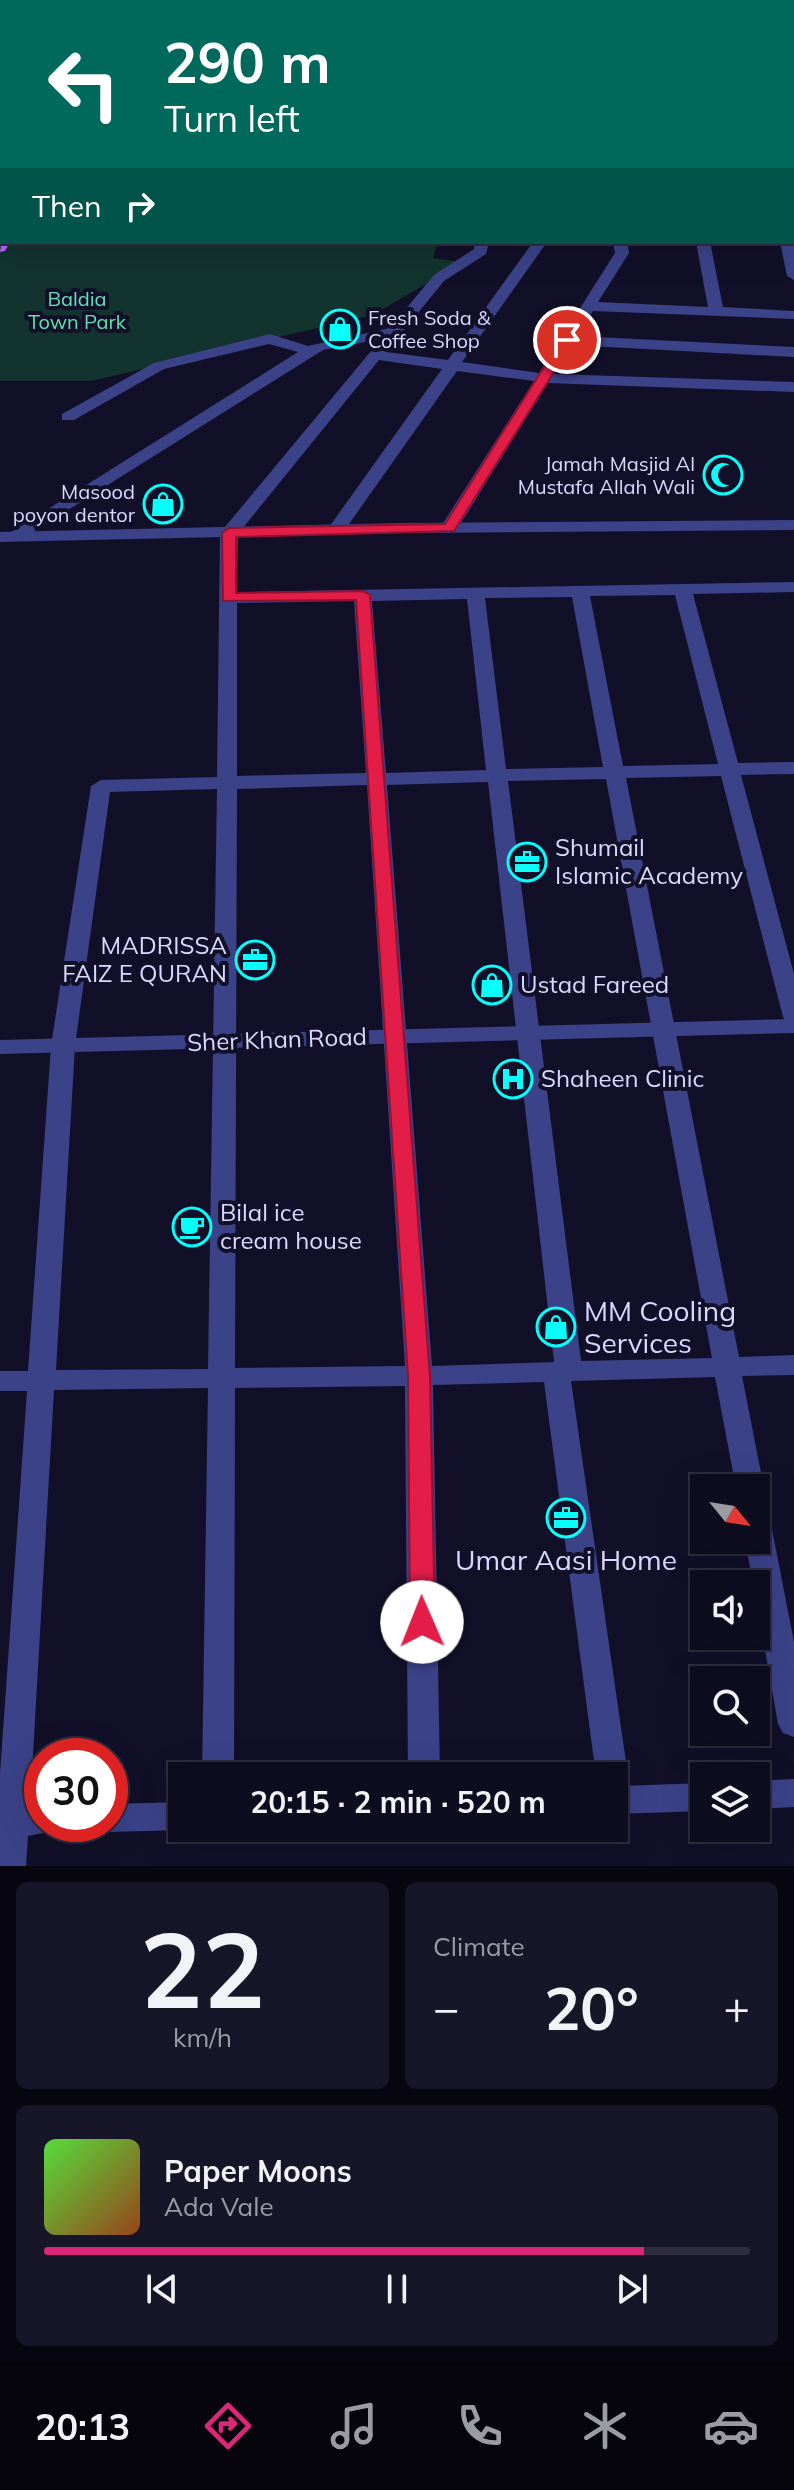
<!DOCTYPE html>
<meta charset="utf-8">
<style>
body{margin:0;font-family:Mulish,sans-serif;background:#171528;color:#f1f3f6;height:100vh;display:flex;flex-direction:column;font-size:30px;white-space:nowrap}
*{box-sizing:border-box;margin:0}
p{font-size:26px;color:#9b9ba4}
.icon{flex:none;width:44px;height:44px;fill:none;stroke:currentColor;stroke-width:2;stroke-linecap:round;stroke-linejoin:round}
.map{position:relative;height:1866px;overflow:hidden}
.panel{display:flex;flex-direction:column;gap:16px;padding:16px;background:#080711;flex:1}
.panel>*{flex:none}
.guide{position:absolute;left:0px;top:0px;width:794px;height:244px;box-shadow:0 8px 32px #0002,0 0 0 2px #2e2c3d;background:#00695c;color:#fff;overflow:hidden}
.needle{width:52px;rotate:120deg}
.fabs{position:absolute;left:690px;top:1474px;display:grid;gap:16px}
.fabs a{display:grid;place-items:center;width:80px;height:80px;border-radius:0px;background:#0e0c1f;box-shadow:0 8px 32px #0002,0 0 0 2px #2e2c3d;font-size:40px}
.speed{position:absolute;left:24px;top:1738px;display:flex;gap:16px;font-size:40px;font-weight:700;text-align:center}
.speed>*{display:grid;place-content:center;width:104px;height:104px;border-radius:50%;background:#0e0c1f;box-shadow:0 8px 32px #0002,0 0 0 2px #2e2c3d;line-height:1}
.speed .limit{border:12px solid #d22;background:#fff;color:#111}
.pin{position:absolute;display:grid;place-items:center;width:68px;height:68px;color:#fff;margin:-34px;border:4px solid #fff;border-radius:50%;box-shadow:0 2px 8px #0007}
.me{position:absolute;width:88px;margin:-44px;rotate:359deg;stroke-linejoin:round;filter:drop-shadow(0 0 6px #0008)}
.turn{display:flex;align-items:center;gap:28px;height:168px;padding:0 32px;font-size:36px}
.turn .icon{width:104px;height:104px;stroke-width:2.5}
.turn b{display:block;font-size:56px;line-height:68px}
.then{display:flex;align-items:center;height:76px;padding:0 32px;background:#0003;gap:16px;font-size:30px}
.big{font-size:60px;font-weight:700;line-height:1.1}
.panel .card{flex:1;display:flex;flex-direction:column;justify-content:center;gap:12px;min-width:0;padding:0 28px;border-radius:12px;background:#171528}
.panel .dial{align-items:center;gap:0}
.dial b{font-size:104px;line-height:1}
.song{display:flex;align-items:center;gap:24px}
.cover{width:96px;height:96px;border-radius:12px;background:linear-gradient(135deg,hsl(110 70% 55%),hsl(20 70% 35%))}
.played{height:8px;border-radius:4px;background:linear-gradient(90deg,#db2777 85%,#2e2c3d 85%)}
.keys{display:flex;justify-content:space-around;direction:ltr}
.heat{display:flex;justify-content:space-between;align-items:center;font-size:44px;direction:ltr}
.panel .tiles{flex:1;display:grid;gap:16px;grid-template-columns:1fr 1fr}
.card:last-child{grid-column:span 2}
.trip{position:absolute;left:168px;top:1762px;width:460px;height:80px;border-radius:0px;background:#0e0c1f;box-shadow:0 8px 32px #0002,0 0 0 2px #2e2c3d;font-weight:700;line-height:80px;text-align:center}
.tab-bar{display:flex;height:128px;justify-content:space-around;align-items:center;background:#06050c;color:#9b9ba4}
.tab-bar .icon{width:56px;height:56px}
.tab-bar .active{color:#db2777}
.tab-bar b{font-size:36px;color:#f1f3f6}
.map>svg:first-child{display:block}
.green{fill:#13332e}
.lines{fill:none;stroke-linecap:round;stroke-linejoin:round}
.minor{fill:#3b4288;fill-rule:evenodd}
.tertiary{fill:#3b4288;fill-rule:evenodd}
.secondary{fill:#707dff;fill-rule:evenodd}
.primary{fill:#b060ff;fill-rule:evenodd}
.route{fill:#e11d48;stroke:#92132f;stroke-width:2}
.labels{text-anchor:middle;stroke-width:8;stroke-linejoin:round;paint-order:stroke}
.far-park-label{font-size:20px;fill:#63e1b2;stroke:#121029}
.far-poi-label{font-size:20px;fill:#d9d9ff;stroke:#121029;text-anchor:end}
.poi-label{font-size:24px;fill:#d9d9ff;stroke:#121029;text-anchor:start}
.street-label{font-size:24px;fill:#d9d9ff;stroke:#121029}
.near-poi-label{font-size:28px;fill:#d9d9ff;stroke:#121029;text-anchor:start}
</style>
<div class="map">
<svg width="794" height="1866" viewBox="0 0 794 1866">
<rect width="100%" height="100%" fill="#121029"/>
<!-- green -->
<path class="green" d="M3,242h435l-5,16 30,4 -90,53 -282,66h-91v-133z"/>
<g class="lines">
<!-- minor -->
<path class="minor" d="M792,43h2v6h-2z
M792,113h2v8h-2z
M792,206h2v8h-2z
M0,208h2v8h-2z
M792,239l2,3v38l-7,-4 -7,-34h12z
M475,242h14l-3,12 -42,27 -58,71 62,8 85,-118h14l-85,120 77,11 76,-120 -2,-11h14l2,11 -31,49 110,5 -12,-65h14l13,65 71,4v8l-201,-8 -16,25 217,11v10l-222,-12 -18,29 240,8v10l-246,-9 -90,145 -9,5 -9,-5 94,-147 -77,-10 -115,163h-12l-3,-4 115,-161 -63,-9 -141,174 -1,58 557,-10v10l-101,2 45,169 56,-1v12l-53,1 53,199v50l-8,-2 -3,-5 -62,-241 -95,2 113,579 55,-2v20l-52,1 22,112 -4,8 -4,1v-9h-20l-21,-111 -144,4 57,395 -6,10 82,-3v28l-90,3v-38h-18l-52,-394 -111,3 7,391h-32l-3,-390 -170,2 -1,388h-32l6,-388 -154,2 -24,417h12v17h15l-4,7 -25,5 -2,30h-26v-92l27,-383h-27v-20h28l23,-325 40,-260 10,-6 116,-3 3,-244 161,-194 -58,11 -303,190h-12l-3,-4 293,-184 -29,-8 -105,25 -90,51h-12v-6l92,-51 116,-29 38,12 82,-18 44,-53 40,-26zM675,595l43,169 -95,2 -33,-170zM572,597l31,170 -97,2 -21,-171zM467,599l19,171 -100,3 -14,-172zM354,601l12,172 -129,3v-173zM606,779l106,579 -131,3 -73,-580zM488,782l66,580 -122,4 -45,-581zM367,785l38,581 -170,2 2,-579zM217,789l-9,580 -152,1 19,-324 35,-254z
M756,1508l10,3 4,8 24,123v95l-11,-4 -5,-9 -22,-125v-15h-3l-8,-44h11z
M794,1779v28l-38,2v-28z
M182,1802v26h6l-6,2 -72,2 -13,-8h13v-20z"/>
<!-- tertiary -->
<path class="tertiary" d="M794,520v10l-392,3 -402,9v-10l402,-9z
M794,1019v14l-794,21v-14z"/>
<!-- secondary -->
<path class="secondary" d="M792,12h2v6h-2z"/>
<!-- primary -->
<path class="primary" d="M0,14h2v6h-2z
M2,179v11l-2,1v-11z
M2,238v4h8l-5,9 -5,1z"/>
</g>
<!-- route -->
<path class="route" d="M567,336l7,4 -120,191 -218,6v56l127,-2 7,4 60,781 5,246 -4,7 -9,3 -9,-3 -3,-7 -2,-246 -52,-776 -133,1 -1,-68 7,-5 216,-4 116,-184z"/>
<!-- icons -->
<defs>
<symbol id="shop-ring" viewBox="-11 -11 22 22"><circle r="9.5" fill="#121029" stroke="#05fffa" stroke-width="1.5"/><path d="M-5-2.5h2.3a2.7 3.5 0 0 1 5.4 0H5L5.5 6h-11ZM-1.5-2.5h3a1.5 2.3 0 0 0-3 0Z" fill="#05fffa"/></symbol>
<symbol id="mosque-ring" viewBox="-11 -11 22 22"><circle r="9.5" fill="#121029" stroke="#05fffa" stroke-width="1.5"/><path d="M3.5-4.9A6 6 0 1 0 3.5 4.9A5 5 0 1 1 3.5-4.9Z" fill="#05fffa"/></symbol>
<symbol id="office-ring" viewBox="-11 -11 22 22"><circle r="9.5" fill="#121029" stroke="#05fffa" stroke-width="1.5"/><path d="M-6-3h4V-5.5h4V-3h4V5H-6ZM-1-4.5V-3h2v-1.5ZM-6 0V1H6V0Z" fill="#05fffa"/></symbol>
<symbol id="hospital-ring" viewBox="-11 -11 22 22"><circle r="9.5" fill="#121029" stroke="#05fffa" stroke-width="1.5"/><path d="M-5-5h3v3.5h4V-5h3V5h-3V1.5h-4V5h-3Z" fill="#05fffa"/></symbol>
<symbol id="cafe-ring" viewBox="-11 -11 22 22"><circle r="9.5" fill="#121029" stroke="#05fffa" stroke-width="1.5"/><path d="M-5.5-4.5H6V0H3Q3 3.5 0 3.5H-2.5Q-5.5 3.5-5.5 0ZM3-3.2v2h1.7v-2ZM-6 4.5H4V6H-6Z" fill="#05fffa"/></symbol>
</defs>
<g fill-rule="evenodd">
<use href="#shop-ring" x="318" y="307" width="44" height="44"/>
<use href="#mosque-ring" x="701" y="453" width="44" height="44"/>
<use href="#shop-ring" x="141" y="482" width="44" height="44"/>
<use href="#office-ring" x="505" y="840" width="44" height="44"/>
<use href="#office-ring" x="233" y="938" width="44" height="44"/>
<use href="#shop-ring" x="470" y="963" width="44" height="44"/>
<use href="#hospital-ring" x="491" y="1057" width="44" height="44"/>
<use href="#cafe-ring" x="170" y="1205" width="44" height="44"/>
<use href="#shop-ring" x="534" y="1305" width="44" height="44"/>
<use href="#office-ring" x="544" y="1496" width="44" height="44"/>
</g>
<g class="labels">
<!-- far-park labels -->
<g class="far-park-label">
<text x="77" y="306">Baldia<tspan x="77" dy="23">Town Park</tspan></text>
</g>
<!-- far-poi labels -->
<g class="far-poi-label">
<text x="368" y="325" text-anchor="start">Fresh Soda &amp;<tspan x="368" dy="23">Coffee Shop</tspan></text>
<text x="695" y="471">Jamah Masjid Al<tspan x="695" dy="23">Mustafa Allah Wali</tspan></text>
<text x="135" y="499">Masood<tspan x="135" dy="23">poyon dentor</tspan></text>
</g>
<!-- poi labels -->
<g class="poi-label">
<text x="555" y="856">Shumail<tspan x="555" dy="28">Islamic Academy</tspan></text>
<text x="227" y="954" text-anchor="end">MADRISSA<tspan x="227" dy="28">FAIZ E QURAN</tspan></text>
<text x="520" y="993">Ustad Fareed</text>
<text x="541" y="1087">Shaheen Clinic</text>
<text x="220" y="1221">Bilal ice<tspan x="220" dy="28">cream house</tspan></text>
</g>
<!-- street labels -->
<g class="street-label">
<text transform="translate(277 1040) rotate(-2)" y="8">Sher Khan Road</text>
</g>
<!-- near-poi labels -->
<g class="near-poi-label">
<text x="584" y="1321">MM Cooling<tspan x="584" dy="32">Services</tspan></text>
<text x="566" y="1570" text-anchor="middle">Umar Aasi Home</text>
</g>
</g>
</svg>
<div class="fabs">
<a><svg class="needle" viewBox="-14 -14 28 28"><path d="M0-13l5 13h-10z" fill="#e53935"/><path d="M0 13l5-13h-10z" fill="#9b9ba4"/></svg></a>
<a><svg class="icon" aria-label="sound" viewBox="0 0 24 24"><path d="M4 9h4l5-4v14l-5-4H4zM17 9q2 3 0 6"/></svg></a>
<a><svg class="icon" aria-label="search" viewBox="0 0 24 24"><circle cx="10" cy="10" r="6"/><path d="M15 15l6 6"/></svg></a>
<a><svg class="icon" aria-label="layers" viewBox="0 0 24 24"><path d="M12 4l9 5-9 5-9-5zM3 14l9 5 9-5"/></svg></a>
</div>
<div class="speed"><div class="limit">30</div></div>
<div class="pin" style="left:567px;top:340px;background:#d93025"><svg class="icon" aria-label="arrive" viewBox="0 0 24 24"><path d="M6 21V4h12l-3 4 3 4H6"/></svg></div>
<svg class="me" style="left:422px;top:1622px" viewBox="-20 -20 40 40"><circle r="19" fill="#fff"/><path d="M0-13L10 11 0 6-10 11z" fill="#e11d48"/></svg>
<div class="trip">20:15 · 2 min · 520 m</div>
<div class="guide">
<div class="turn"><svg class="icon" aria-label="left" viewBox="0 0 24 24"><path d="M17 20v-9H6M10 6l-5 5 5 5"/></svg><div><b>290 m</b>Turn left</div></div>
<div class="then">Then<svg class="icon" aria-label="right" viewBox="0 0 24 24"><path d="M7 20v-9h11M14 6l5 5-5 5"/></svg></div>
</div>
</div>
<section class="panel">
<div class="tiles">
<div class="card dial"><b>22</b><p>km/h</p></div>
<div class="card"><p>Climate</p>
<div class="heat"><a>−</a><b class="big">20°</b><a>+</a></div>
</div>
<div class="card">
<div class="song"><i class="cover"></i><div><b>Paper Moons</b><p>Ada Vale</p></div></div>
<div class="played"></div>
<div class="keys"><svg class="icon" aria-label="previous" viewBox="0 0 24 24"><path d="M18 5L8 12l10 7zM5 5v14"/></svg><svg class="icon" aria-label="pause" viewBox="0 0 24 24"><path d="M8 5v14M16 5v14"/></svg><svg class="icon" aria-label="next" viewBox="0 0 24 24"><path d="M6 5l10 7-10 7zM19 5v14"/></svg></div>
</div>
</div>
</section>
<nav class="tab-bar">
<b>20:13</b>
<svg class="icon active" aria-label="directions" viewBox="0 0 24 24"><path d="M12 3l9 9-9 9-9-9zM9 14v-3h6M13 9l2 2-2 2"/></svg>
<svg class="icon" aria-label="music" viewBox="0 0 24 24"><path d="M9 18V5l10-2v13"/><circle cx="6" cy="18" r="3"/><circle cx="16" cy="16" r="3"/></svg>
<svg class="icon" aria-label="phone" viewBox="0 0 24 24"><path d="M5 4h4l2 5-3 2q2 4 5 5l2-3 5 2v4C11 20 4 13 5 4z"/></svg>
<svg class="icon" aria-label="climate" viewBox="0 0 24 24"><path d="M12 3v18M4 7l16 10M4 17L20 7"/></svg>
<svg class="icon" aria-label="car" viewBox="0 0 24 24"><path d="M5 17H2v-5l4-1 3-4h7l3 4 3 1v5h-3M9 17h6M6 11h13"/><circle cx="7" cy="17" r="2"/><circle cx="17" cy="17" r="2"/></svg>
</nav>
